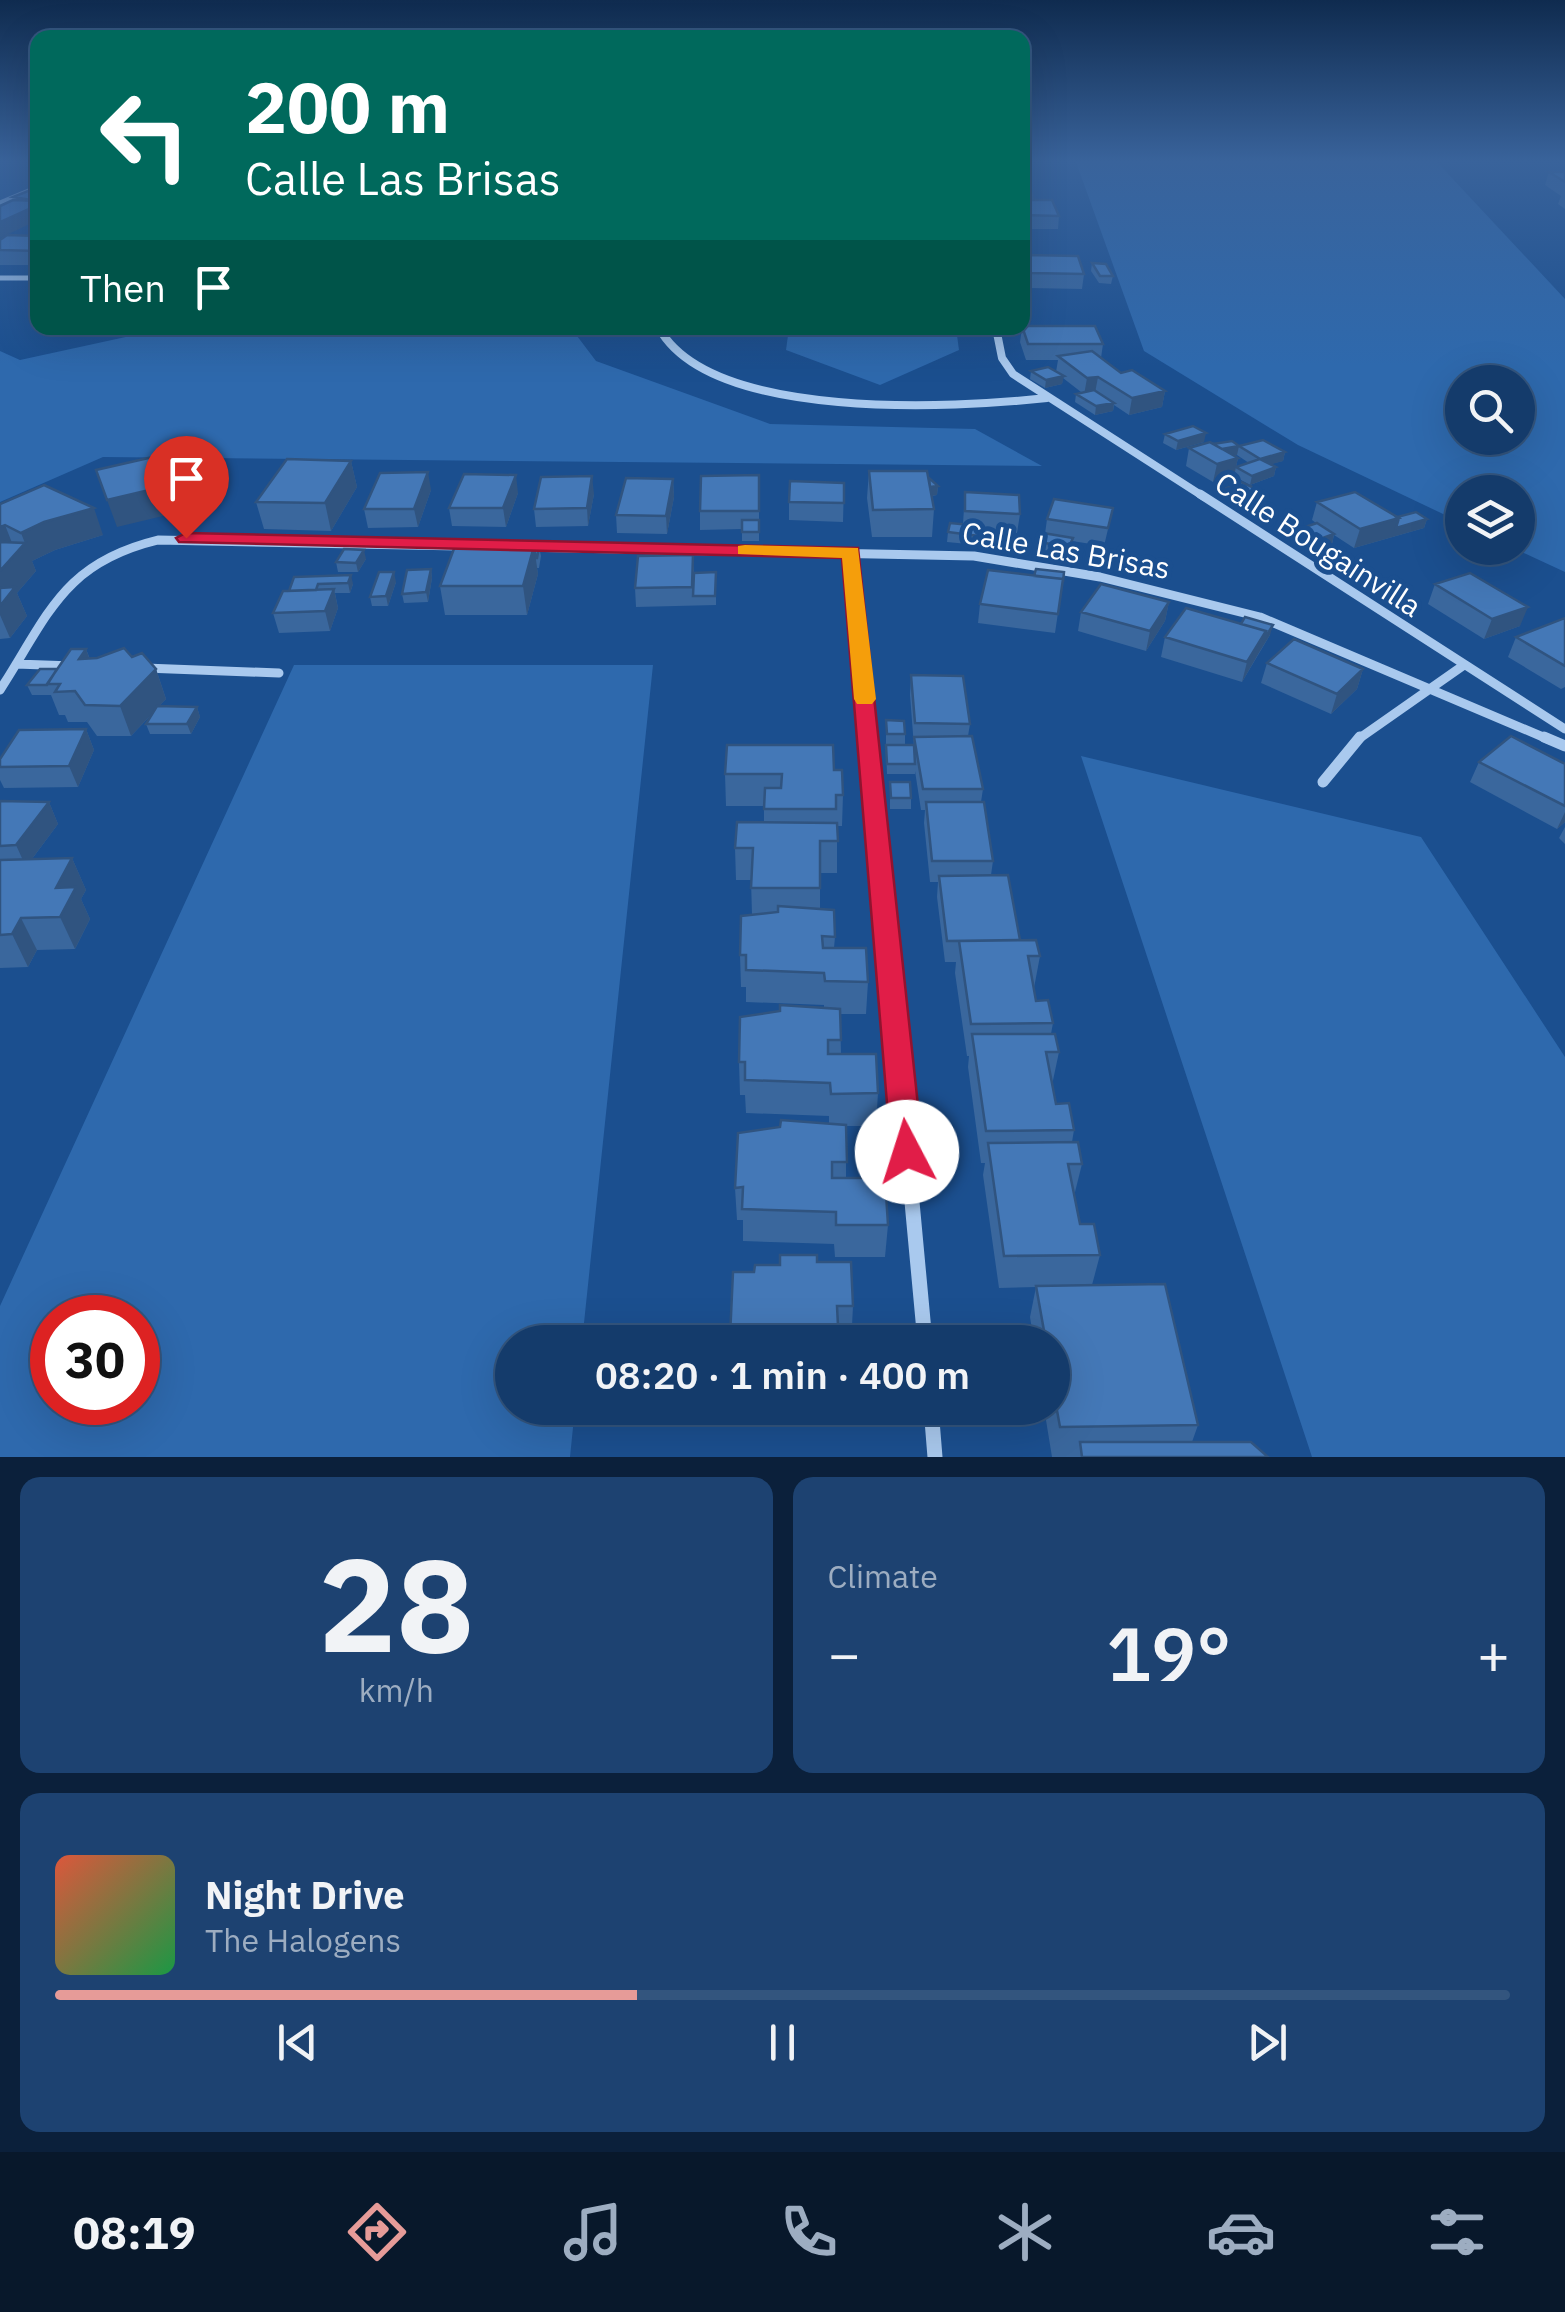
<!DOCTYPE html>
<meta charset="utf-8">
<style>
body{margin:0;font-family:"IBM Plex Sans",sans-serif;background:#1d4271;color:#f1f3f6;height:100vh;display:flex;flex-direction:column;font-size:38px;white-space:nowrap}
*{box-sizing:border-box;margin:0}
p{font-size:32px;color:#9dadc1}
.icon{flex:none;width:55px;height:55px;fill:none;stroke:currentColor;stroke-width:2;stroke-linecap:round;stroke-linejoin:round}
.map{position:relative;height:1457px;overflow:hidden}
.sheet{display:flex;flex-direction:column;gap:20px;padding:20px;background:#0b203b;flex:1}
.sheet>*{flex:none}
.top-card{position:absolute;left:30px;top:30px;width:1000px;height:305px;border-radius:20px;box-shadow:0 10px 40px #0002,0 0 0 2px #33557e;background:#00695c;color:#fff;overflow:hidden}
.fabs{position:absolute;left:1445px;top:365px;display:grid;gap:20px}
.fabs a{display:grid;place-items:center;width:90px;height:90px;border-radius:50%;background:#143b6b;box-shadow:0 10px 40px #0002,0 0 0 2px #33557e;font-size:50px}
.speed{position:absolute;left:30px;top:1295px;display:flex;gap:20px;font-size:50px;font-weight:700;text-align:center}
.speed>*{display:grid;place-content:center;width:130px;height:130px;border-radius:50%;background:#143b6b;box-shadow:0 10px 40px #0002,0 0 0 2px #33557e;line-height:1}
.speed .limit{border:15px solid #d22;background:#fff;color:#111}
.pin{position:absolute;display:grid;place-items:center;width:85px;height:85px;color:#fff;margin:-102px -42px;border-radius:50% 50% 50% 0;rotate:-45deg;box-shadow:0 0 10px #0007}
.pin .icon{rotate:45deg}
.me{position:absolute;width:110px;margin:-55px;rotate:355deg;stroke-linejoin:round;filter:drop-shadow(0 0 8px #0008)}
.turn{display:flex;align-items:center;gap:35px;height:210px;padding:0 50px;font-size:45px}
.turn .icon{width:130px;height:130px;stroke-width:2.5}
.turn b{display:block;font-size:70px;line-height:85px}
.then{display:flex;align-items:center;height:95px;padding:0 50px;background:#0003;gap:20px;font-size:38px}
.big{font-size:75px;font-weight:600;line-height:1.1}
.sheet .widget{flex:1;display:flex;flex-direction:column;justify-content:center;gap:15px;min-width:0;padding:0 35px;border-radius:20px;background:#1d4271}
.sheet .dial{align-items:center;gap:0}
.dial b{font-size:130px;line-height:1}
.song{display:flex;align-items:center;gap:30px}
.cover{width:120px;height:120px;border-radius:15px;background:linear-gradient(135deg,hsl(10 70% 55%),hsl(140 70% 35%))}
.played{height:10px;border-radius:5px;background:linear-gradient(90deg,#e69b98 40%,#33557e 40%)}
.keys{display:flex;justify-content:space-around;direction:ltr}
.heat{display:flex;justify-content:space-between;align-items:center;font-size:55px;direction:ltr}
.sheet .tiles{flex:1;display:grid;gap:20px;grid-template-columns:1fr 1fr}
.widget:last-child{grid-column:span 2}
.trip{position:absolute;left:495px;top:1325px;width:575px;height:100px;border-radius:50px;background:#143b6b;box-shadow:0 10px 40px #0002,0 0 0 2px #33557e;font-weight:600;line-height:100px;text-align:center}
.dock{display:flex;height:160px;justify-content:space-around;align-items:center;background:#08182b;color:#9dadc1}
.dock .icon{width:70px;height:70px}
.dock .on{color:#e69b98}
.dock b{font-size:45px;color:#f1f3f6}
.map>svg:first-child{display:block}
.green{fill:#2e69ad;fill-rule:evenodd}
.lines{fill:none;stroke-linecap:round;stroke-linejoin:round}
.minor-far4{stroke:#a9c9ee;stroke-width:5}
.minor-far3{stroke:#a9c9ee;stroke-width:8}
.minor-far2{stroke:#a9c9ee;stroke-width:9}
.minor-far1{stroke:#a9c9ee;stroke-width:11}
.minor{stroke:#a9c9ee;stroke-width:15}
.wall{fill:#3a679d;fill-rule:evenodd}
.shaded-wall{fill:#305480}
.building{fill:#4478b7;stroke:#305480;stroke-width:2.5}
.route{fill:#e11d48;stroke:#92132f;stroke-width:2.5}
.slow{fill:#f59e0b}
.labels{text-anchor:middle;stroke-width:10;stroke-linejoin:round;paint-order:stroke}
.street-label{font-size:30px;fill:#fff;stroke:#1b4f8f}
</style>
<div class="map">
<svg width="1565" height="1457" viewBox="0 0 1565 1457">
<rect width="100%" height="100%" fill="#1b4f8f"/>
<!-- green -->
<path class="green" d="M1076,162h361l128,137v273l-52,-24h5v-56h-56v31l-164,-78 -154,-94zM1462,382h56v56h-56z
M167,328h404l25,33 174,63 205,5 67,37 -939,-9 -103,45v-151l20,9z
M789,328h167l3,22 -79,35 -94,-35z
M294,665h359l-71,677h-70v66h63l-5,49h-570v-151zM52,1318h86v84h-86z
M1081,756l340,81 144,220v400h-253z"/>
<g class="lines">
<!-- minor-far4 -->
<path class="minor-far4" d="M0,203l38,-16
M0,278h38"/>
<!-- minor-far3 -->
<path class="minor-far3" d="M659,328c52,94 297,80 388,70
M996,328l6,30 11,16 191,123"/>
<!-- minor-far2 -->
<path class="minor-far2" d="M1200,494l365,235
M851,552l18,188
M16,664l57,2
M145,668l134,5
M0,690c49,-76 63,-127 158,-150l816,16 126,21 160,40 290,123
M1357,740l107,-75"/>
<!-- minor-far1 -->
<path class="minor-far1" d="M868,737l30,316
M1544,737l21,9
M1323,782l37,-45"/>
<!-- minor -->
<path class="minor" d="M898,1051l27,291
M931,1408l4,49"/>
</g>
<!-- wall -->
<path class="wall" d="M1549,172h16v37l-7,-5 3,-8 -16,-11z
M1022,186l11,12v2l26,16 -1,13h-36z
M38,236v29h-38v-25z
M1026,255l58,19 -2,15 -53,-1 -4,-18z
M1092,263l21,13 -2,8 -12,-1 -8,-12z
M1022,328l81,16 -2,14 20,15 44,18 -3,16 -33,8 -15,-10 -1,6 -18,4 -20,-13 1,-8 5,-2 -18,-14 -1,6 -17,4 -15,-9 1,-8 25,1 2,-12h-32l-6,-18z
M1165,434l39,8 -28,8 -13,-7z
M1213,444l26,2 46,6 -2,9 -13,3 6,3 -2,9 -24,9 -16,-9 -21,6 -27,-16 3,-18zM1237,455l12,8 -13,4 2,-9 -4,-2z
M351,461l6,26 -26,44 -67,-2 -8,-27z
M869,471l60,7 9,8 -1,9 -5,1 2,13 -2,28h-60l-5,-39z
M759,475v66h-17v-12l-42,1v-19z
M673,479l1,18 -7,37 -50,-1 -1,-18z
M844,483l-1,39 -54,-2v-18z
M1227,488l34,3 -2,9 -15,6 -19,-9z
M431,490l-13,37 -50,1 -4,-19z
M965,492l55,22 -3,19 -36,-3 -3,15 -31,-3 1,-10 15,-8z
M518,493l-12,34 -54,-1 -3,-18z
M594,494l-6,32 -52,1 -2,-18z
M1317,502l80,15 30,2 -3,9 -70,20 -20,-13 -2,9 -18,5 -17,-11 2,-9 17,-6 -4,-3z
M0,504l103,31 -48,15 -23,11 4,10 -19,22 10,23 -17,22 -10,1z
M1113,508l-9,38 -32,-5 -4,16 -30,-6 1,-9 6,-8 2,-15z
M539,547l2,9 -2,12h-2l1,6 -11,41h-82l-5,-29z
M693,555l1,18 22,-1v33l-80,2 -1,-19z
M366,559l-8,13h-20l-2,-10z
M431,569l1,9 -4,24 -24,1 -2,-9z
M1064,572l-9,61 -77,-10 2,-19 54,-28z
M294,577l59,7 -3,9h-15l3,15 -8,23 -51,2 -6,-20 16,-22z
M396,582l-8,24h-16l-2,-9z
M1435,584l85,42 -36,13 -56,-35z
M1169,602l-4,19 -19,30 -68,-20 3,-19z
M1565,618v69l-4,2 -53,-32 8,-20z
M1270,635l-28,47 -81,-25 4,-20z
M86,649l4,10 42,-2 24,12 10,30 -7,7 38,1 3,10 -9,17h-41l-4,-10 7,-11 -22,23h-34l-10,-14h-19l-3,-7h-6l-8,-20h-19l-5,-10 30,-16z
M1267,663l96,6 -6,20 -26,25 -70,-31z
M911,675l59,49 -2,12 15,53 -2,13 12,59 -2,14 29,65 20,16 -6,32 2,13 17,22 -2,11 8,18 -7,33 4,19 18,26 -2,12 10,22 -8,32 6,28 20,31 -8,30 106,140 -6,17 76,15h-216l-8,-49h8v-66h-18l-4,-25 6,-30 -37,1 -16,-113 2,-12h-4l-13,-96 1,-11h-2l-12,-83 1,-11h-11l-8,-65 1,-15h-8l-6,-59 1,-13h-4l-6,-39v3h-28l-1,-29 28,2 -4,-52z
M886,720l19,14v11l-19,-1z
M86,729l8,21 -16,37 -74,1 -4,-8v-21z
M1479,762l86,2v58l-8,7 -87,-47z
M834,770l9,25 -1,31h-5v47h-17v36l15,28 -1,11 34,34 -2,32h-26l1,40 37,39 -2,33h-30v52l42,47 -3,32h-50l-1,-13 -91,-3v-21h-6l-2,-32 94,-64v-8l-83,-3 -1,-18h-5l-1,-33 85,-54v-3l-78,-3v-15h-5l-1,-32 12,-40 -1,-35h-15l-1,-32 29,-25v-17h-38l-1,-32z
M890,782l21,16v11h-21z
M0,801l49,1 9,22 -26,35 40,-1 14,32 -5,9 9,20 -15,30 -38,1 -9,17 -28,1z
M1565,827v17l-6,-6z
M817,1262l36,44 -1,20 43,16h-164l2,-70h21z
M839,1408h56l-1,5h-55z"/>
<!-- shaded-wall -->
<path class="shaded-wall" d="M38,205v15l-38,18v-16z
M1064,376l-2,8 -17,4 1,-8z
M1098,377l-3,16 -11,2 3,-17z
M1165,391l-3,16 -33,8 3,-17z
M1114,403l-1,8 -18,4 1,-9z
M1206,433l-2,9 -28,8 2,-9z
M1239,446l-2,9 -28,4 -1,-8z
M1285,452l-2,9 -25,7 2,-9z
M1238,458l-4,18 -21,6 4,-18z
M351,461l6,26 -26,44 -6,-28z
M1276,467l-2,9 -24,9 2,-9z
M428,472l3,18 -13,37 -4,-18z
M516,475l2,18 -12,34 -3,-19z
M592,476l2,18 -6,32 -1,-18z
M673,479l1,18 -7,37 -1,-18z
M179,483l9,27 -71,17 -10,-27z
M938,486l-1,9 -12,2 1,-9z
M1261,491l-2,9 -15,6 2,-9z
M94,508l9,27 -48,15 -23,11 -11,-28 23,-11z
M1399,518l28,1 -3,9 -70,20 6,-19z
M5,525l11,28 9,-10 11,28 -19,22 10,23 -17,22 -10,-23v-88z
M1334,534l-2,10 -18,5 3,-9z
M534,546l4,28 -11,41 -4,-29z
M364,550l2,9 -8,13 -2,-9z
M431,569l1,9 -4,24 -2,-10z
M394,572l2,10 -8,24 -2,-10z
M351,575l2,9 -3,9 -2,-10z
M334,589l4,19 -8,23 -5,-20z
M1169,602l-4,19 -19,30 4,-20z
M1528,607l-8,19 -36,13 8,-20z
M1273,625l-3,10 -10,16 3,-10z
M1266,631l-6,20 -18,31 5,-20z
M86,649l11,30 -18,-20z
M156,669l10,30 -35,37 -11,-30z
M1363,669l-6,20 -26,25 6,-20z
M197,707l3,10 -9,17 -4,-10z
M86,729l8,21 -16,37 -9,-21z
M49,802l9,22 -32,43 -10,-22z
M1565,812v10l-8,7z
M72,858l14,32 -5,9 9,20 -15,30 -15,-32 -4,-29z
M21,918l16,32 -9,17 -16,-33z"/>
<!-- building -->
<path class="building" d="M1549,172h16v10z
M1022,186h7l4,12 -11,-1z
M38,187v14l-25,-4z
M13,200l25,1v4l-38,17v-16z
M1022,200h30l7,16 -37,-1z
M7,235l31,1v15l-38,-1v-10z
M1026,255l52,1 6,18 -53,-1z
M1092,263l14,1 7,12h-13z
M1022,326h73l8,18h-75z
M1092,351l29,22 11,-3 33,21 -33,7 -34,-21 -11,1 -29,-22z
M1048,367l16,9 -18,4 -15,-9z
M1094,390l20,13 -18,3 -20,-12z
M1193,426l13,7 -28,8 -13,-7z
M1263,440l22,12 -25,7 16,8 -24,9 -16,-9 24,-8 -21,-13z
M1232,441l7,5 -17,3 -9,-5z
M1210,442l28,16 -21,6 -28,-16z
M166,454l13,29 -72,17 -11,-30z
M287,459l64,2 -26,42 -69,-1z
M869,471h58l7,38 -61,1z
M428,472l-14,37h-50l16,-36z
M464,474l52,1 -13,33h-54z
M759,475v36h-59l1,-35z
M592,476l-5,32 -53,1 7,-32z
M626,478l47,1 -7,37 -50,-1z
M929,478l9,8 -8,1z
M790,481l54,2v20l-55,-1z
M1241,482l20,9 -15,6 -19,-9z
M44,485l50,23 -50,14 -23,11 -16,-8 -5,2v-23z
M965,492l54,3 1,19 -55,-3z
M1355,492l44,26 -39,11 -43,-27z
M1054,499l59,9 -5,20 -61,-9z
M1416,512l11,7 -31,9 3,-10 -2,-1z
M742,520h17v12h-17z
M950,523l31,3 -2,10 -31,-4z
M1317,523l17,11 -17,6 -18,-11z
M1043,533l30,5 -4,9 -30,-5z
M0,542l25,1 -25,28z
M455,546h79l-11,40h-83z
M534,547h5l-2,11h-1z
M344,549l20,1 -8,13 -20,-1z
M693,555l-1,32 -57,1 3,-32z
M431,569l-5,23 -24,2 5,-24z
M1036,569l28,3 -1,10v-3l-29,-3z
M988,570l75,9 -5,35 -78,-10z
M379,572h15l-8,24 -16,1z
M716,572l-1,24h-22l1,-23z
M1470,573l58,34 -36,12 -57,-35z
M351,575l-3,8 -30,1 -2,6 -27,1 5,-14z
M1101,584l68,18 -19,29 -69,-19z
M15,587l-15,19v-18z
M334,589l-9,22 -52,2 10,-22z
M1186,608l80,23 -19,31 -82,-25z
M1245,617l28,8 -10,16 3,-10 -25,-7z
M1565,618v48l-49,-29z
M1294,639l69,30 -26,25 -70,-31z
M124,648l8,9 10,-4 14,16 -36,37 -35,-1 -10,-14 -20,1 5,-8h-13l24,-35h15l-7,10 18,-1z
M40,669h17l-10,16h-20z
M911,675l52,1 7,48 -55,-1z
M157,706l40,1 -10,17h-41z
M886,720l18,1 1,13h-18z
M86,729l-17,37 -69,1v-8l19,-29z
M972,736l11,53h-60l-9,-52z
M1511,736l54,28v42l-86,-44z
M727,745h106l1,25h8l1,25h-7v14h-72l1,-21h16l1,-14h-57z
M886,745h28l1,19h-28z
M890,782h20l1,16h-20z
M0,801l49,1 -33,43 -16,1z
M926,802h58l9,59h-61z
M737,822l100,1 1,18h-18v47h-69l2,-40h-18z
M72,858l-16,30 20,-1 -16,30 -39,1 -9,16 -12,1v-75z
M1008,875l12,65 -73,1 -8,-65z
M778,906l56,4 1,27 -13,-1 1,12h43l2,34 -43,-1 -1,-8 -78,-3v-15h-6l1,-39 37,-4z
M1036,940l4,16h-12l8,45 12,-1 5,23 -82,1 -12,-83z
M780,1005l60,4 1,31h-13v14h48l2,39 -47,1 -1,-11 -85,-3v-18h-6l1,-45 40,-6z
M972,1034h83l4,18h-13l10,52 13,-1 5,27 -88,1z
M781,1120l65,5 1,37h-15v16h53l3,47h-52v-13l-94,-3 1,-22 -8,1 3,-55 42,-6z
M1078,1142l4,22h-14l12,60h14l6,31 -96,1 -16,-113z
M780,1255h37v7h34l2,44h-16l1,20h56l1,16h-157v-5h-8l3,-65h21l1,-7h25z
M1165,1284l33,141 -138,2 -8,-44v-41h-6l-10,-56z
M1080,1442h171l17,15h-186z"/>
<!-- sky -->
<linearGradient id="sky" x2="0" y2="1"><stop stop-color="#0f2b4f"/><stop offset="0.44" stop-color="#39639b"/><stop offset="1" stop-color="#39639b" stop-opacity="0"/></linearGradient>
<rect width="1565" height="366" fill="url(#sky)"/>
<!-- route -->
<path class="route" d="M186,533l672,15 65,604 -5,10 -11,4 -11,-4 -5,-10 -49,-594 -663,-16 -3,-4z"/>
<!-- slow -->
<path class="slow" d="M745,545l113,3 18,151 -4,5h-15l-3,-5 -12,-141 -104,-4v-8z"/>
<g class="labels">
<!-- street labels -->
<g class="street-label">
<text transform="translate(1318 545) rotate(33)" y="10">Calle Bougainvilla</text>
<text transform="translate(1066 551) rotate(10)" y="10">Calle Las Brisas</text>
</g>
</g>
</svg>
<div class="fabs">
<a><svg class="icon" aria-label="search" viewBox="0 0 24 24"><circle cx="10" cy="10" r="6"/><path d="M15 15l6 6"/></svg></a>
<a><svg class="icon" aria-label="layers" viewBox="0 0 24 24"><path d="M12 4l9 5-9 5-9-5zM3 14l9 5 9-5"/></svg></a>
</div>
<div class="speed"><div class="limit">30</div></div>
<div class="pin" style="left:186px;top:538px;background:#d93025"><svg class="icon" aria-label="arrive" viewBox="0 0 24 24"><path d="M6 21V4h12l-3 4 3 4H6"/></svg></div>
<svg class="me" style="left:907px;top:1152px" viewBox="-20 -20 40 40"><circle r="19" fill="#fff"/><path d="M0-13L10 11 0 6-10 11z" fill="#e11d48"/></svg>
<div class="trip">08:20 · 1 min · 400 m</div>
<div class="top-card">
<div class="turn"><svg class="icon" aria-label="left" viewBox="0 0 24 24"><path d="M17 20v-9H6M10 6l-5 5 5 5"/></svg><div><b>200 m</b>Calle Las Brisas</div></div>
<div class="then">Then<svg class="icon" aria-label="arrive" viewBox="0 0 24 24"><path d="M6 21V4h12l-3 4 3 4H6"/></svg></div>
</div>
</div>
<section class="sheet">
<div class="tiles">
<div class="widget dial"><b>28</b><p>km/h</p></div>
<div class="widget"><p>Climate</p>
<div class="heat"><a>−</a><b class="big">19°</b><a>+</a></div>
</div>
<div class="widget">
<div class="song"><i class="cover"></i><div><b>Night Drive</b><p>The Halogens</p></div></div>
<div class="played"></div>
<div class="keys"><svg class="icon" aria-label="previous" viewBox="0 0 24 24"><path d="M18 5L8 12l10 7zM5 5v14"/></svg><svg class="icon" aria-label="pause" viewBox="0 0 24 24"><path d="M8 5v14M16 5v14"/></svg><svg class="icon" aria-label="next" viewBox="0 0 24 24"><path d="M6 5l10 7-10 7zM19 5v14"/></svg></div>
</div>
</div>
</section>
<nav class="dock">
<b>08:19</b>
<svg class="icon on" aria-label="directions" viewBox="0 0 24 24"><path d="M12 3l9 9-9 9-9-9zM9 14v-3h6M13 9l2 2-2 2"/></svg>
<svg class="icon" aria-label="music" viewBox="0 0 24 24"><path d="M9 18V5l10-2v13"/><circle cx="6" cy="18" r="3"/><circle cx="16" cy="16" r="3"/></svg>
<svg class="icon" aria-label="phone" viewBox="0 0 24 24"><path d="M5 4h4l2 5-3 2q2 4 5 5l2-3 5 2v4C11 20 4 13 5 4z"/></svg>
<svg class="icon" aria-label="climate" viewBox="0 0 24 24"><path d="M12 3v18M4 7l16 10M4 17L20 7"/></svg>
<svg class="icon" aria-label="car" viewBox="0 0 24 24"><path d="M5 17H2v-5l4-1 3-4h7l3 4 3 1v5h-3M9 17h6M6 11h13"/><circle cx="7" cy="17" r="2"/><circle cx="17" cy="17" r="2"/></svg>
<svg class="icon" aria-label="filters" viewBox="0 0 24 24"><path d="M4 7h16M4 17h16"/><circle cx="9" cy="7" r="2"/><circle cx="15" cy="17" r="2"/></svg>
</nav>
